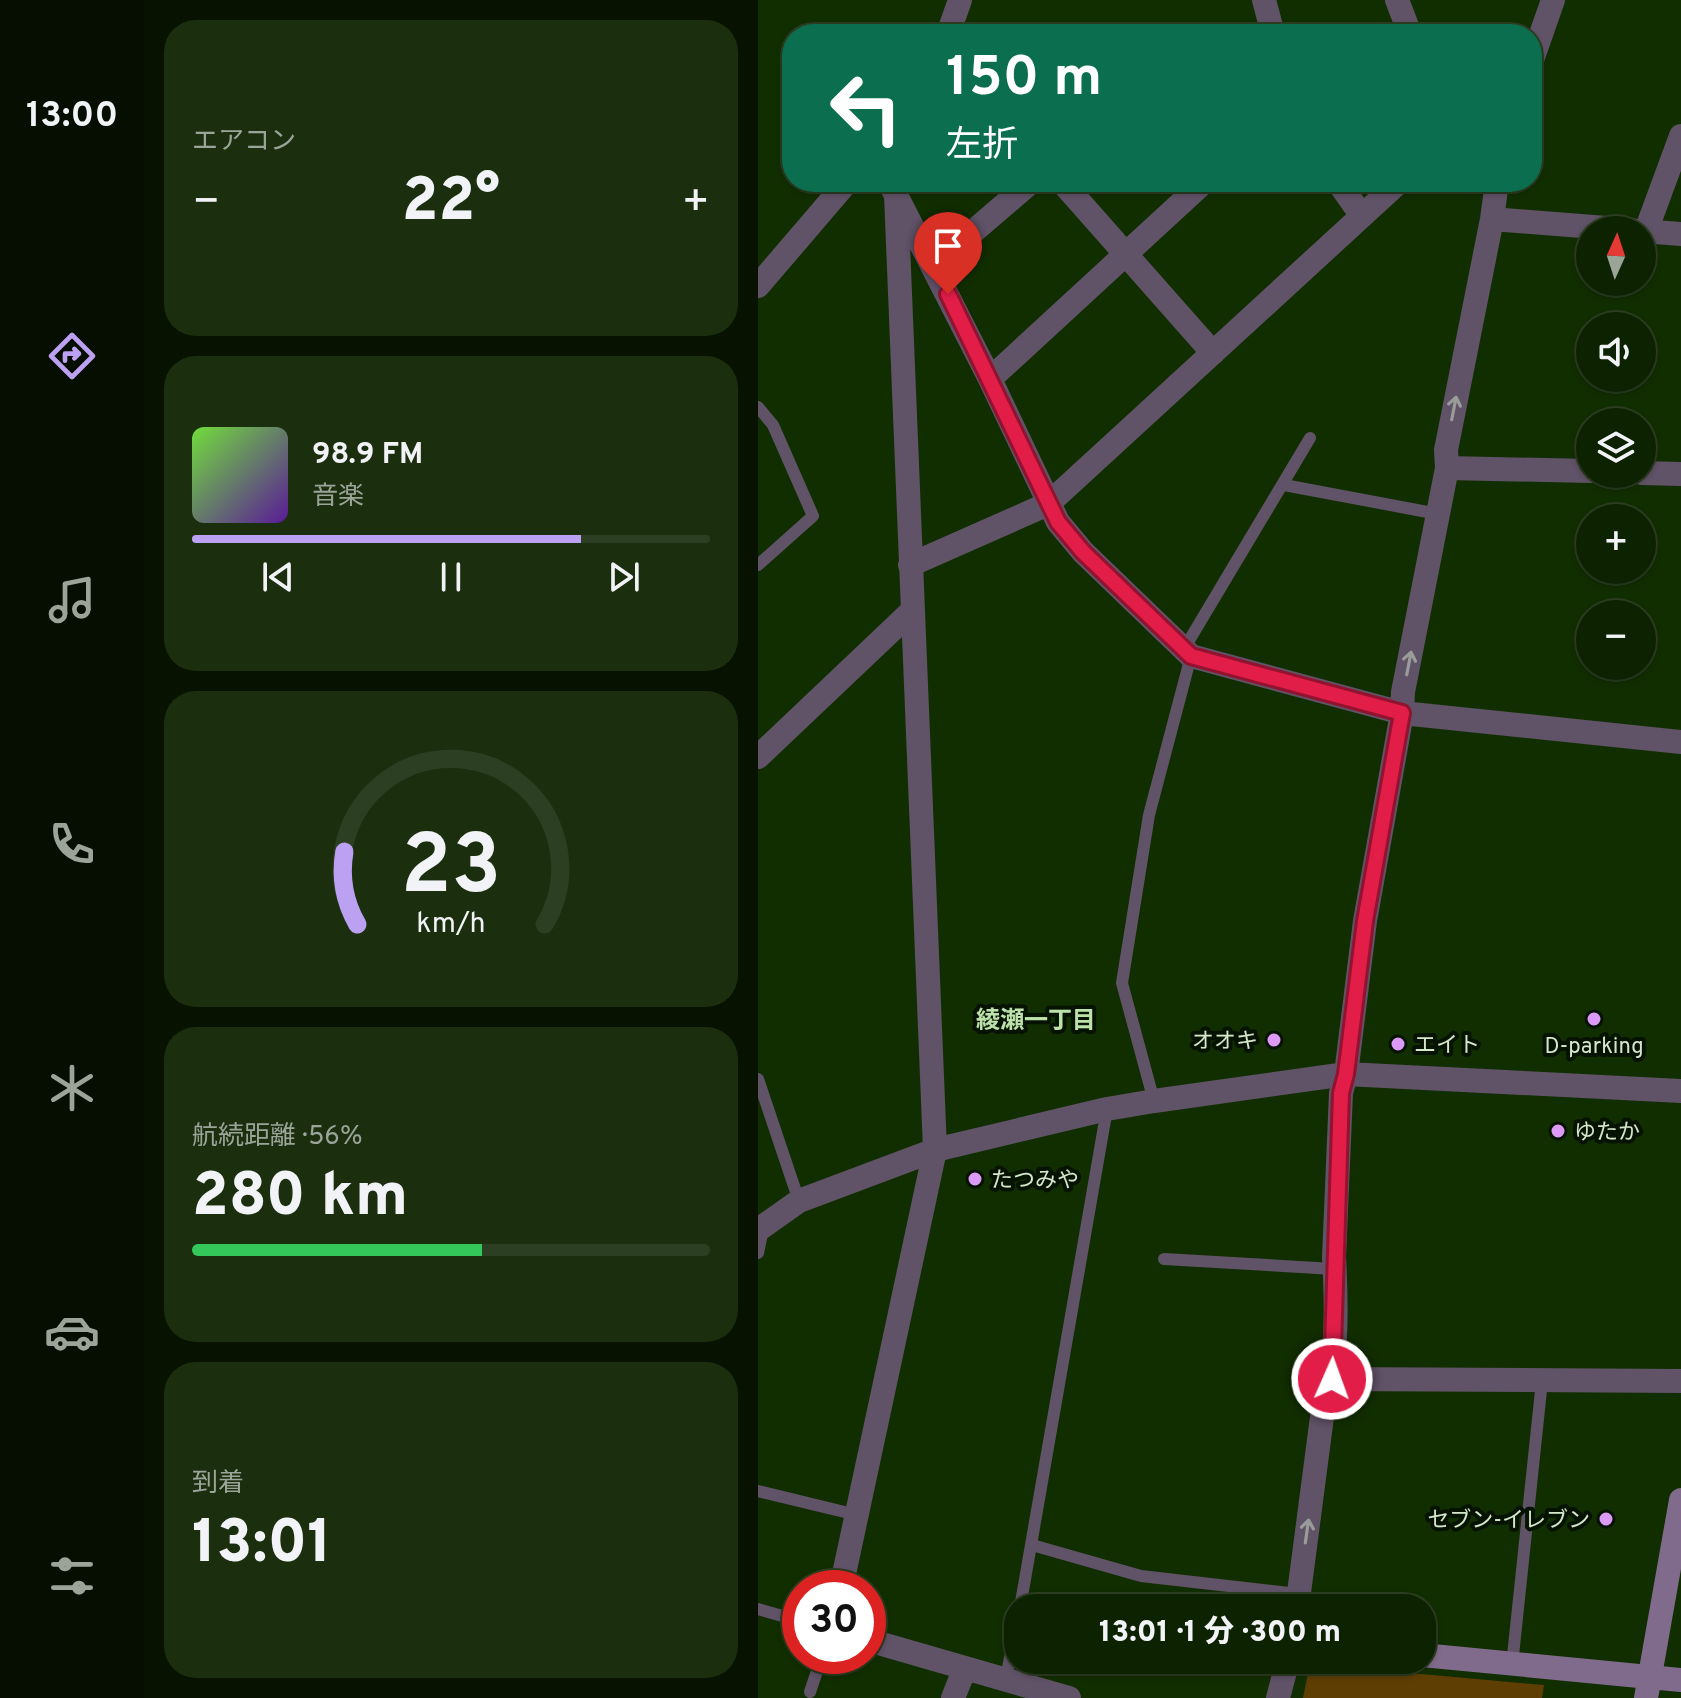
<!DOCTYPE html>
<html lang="ja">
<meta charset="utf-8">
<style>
body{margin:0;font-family:Overpass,"Noto Sans JP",sans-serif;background:#1b2f0f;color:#f1f3f6;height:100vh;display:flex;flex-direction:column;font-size:30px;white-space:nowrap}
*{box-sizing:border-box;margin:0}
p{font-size:26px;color:#9aa499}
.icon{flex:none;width:44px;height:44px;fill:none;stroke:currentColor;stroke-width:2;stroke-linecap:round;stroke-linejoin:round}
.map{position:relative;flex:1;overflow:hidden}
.panel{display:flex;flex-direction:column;gap:20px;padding:20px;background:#071300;width:614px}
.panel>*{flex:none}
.banner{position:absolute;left:24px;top:24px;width:760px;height:168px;border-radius:32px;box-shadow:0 2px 6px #0004,0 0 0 2px #2d3f22;background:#0b6e4f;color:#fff;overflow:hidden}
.needle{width:52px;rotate:3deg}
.buttons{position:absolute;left:818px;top:216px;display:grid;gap:16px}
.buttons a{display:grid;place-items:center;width:80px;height:80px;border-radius:50%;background:#0d2200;box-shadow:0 2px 6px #0004,0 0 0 2px #2d3f22;font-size:40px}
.speed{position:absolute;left:24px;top:1570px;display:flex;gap:16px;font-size:40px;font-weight:700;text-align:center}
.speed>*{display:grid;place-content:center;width:104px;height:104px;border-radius:50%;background:#0d2200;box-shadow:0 2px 6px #0004,0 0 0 2px #2d3f22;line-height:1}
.speed .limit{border:12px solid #d22;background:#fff;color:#111}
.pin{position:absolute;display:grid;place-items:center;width:68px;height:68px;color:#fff;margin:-82px -34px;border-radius:50% 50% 50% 0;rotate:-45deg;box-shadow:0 0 8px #0007}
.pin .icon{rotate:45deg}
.me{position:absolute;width:88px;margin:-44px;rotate:2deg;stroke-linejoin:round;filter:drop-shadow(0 0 6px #0008)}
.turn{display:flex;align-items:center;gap:28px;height:168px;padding:0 32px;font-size:36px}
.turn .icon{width:104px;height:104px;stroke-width:2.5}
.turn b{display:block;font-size:56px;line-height:68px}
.big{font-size:60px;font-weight:800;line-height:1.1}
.panel .widget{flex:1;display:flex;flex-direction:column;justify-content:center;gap:12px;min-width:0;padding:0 28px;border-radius:32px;background:#1b2f0f}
.panel .dial{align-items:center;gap:0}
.dial svg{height:208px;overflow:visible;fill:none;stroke:#2d3f22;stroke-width:7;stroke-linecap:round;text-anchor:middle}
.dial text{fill:#f1f3f6;stroke:none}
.song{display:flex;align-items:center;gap:24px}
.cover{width:96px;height:96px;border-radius:12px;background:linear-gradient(135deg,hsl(100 70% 55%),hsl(270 70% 35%))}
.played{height:8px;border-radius:4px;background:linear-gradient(90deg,#bca0f2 75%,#2d3f22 75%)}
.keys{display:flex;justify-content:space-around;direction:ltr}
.heat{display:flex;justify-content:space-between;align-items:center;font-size:44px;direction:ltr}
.charge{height:12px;border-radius:6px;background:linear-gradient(90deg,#34c759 56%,#2d3f22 0)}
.trip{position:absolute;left:246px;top:1594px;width:432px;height:80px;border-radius:32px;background:#0d2200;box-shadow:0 2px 6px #0004,0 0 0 2px #2d3f22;font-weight:800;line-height:80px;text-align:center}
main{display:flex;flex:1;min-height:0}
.menu{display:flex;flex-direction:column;width:144px;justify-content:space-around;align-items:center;background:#050e00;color:#9aa499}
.menu .icon{width:56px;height:56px}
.menu .current{color:#bca0f2}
.menu b{font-size:36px;color:#f1f3f6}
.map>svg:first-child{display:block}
.green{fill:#5e3e02}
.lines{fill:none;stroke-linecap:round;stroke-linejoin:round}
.lane{stroke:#605267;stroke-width:12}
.street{stroke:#605267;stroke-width:24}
.secondary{stroke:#816b8c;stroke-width:24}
.oneway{stroke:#9a9c99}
.route-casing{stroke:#92132f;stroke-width:20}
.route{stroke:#e11d48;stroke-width:14}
.poi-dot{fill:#da9af6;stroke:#071302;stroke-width:3}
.labels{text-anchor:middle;stroke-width:8;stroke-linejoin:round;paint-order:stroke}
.poi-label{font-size:22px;fill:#d5e7cb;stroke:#071302;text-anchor:start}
.neighbourhood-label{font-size:24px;font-weight:bold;fill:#bde1aa;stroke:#071302}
</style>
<main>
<nav class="menu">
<b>13:00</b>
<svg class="icon current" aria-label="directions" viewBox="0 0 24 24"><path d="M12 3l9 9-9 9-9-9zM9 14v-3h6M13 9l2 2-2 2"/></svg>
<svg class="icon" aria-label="music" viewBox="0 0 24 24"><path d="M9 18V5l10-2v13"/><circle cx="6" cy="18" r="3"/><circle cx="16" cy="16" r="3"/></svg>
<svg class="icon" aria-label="phone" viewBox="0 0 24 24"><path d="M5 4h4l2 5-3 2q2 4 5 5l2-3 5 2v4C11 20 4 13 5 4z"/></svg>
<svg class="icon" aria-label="climate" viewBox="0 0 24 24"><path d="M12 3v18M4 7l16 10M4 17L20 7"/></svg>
<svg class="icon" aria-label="car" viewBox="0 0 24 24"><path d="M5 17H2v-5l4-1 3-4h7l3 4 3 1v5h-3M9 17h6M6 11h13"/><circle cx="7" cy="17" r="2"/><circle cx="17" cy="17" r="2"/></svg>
<svg class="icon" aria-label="filters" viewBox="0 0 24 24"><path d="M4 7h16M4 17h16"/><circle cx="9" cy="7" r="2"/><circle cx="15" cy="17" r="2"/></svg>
</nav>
<section class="panel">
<div class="widget"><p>エアコン</p>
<div class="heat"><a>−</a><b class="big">22°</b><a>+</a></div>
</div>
<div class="widget">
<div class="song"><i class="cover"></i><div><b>98.9 FM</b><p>音楽</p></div></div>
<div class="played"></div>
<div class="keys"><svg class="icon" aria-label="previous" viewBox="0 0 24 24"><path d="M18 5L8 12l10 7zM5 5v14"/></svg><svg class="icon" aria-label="pause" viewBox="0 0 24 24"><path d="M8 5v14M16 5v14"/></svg><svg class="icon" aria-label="next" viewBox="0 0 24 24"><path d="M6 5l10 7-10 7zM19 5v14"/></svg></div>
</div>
<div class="widget dial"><svg viewBox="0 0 100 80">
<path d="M14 69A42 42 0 1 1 86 69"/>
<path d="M14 69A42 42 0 0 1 9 41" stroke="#bca0f2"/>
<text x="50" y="56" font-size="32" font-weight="700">23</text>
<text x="50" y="72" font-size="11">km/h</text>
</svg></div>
<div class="widget"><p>航続距離 · 56%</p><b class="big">280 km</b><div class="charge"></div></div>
<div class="widget"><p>到着</p><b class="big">13:01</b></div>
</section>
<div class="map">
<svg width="923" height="1698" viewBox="0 0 923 1698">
<rect width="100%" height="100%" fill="#112e00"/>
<!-- green -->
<path class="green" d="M564,1665l222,20 -2,13h-239l5,-25z"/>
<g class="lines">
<!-- lane -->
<path class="lane" d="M0,407l15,18 40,91 -55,49
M526,485l154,29
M426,649l126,-211
M0,1079l41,122
M396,1101l-32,-118 27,-168 42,-159
M0,1253l5,-24
M406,1259l170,10
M0,1491l99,24
M274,1545l109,31 157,18
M262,1608l87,-499
M0,1609l42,12
M754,1665l30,-284
M248,1678l12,-61
M52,1692l12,-36"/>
<!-- street -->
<path class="street" d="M506,0l9,34
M639,0l13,34
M190,34l12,-34
M774,60l21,-60
M304,182l151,171
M580,182l24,34
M141,201l91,178 68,143 25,30 108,104 211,57 279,29
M734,219l140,11
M884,231l39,3
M888,231l35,-95
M175,266l98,-84
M0,286l89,-104
M232,379l214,-197
M689,468l143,3
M884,473l39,1
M152,565l138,-61 351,-322
M0,757l155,-147
M0,1230l41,-29 136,-51 172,-41 47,-8 192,-27 335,17
M574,1379l349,2
M83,1588l94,-438 -39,-955 -7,-13
M539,1608l28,-214c14,-32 11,-102 9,-137l7,-164 5,-19 19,-153 37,-208 1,-21 44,-224 -1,-18 46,-231 5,-37
M110,1640l201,58
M195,1698l12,-30
M520,1698l10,-38"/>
<!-- secondary -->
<path class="secondary" d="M664,1655l259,25
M888,1698l35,-198"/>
</g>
<!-- one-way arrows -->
<defs><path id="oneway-shaft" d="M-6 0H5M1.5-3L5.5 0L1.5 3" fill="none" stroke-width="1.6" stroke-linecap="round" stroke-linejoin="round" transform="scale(2)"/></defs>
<g class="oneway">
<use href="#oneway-shaft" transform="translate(696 408) rotate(-79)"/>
<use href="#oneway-shaft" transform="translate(651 663) rotate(-79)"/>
<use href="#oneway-shaft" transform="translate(549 1531) rotate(-82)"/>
</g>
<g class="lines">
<defs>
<path id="route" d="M190,294l110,228 25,30 108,104 211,57 -37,208 -19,153 -5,19 -9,286"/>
</defs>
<!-- route casing -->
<use href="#route" class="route-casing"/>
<!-- route -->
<use href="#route" class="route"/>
</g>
<!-- markers -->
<g class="poi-dot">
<circle cx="836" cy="1019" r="8"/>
<circle cx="516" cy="1040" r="8"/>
<circle cx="640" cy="1044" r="8"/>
<circle cx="800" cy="1131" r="8"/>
<circle cx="217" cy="1179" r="8"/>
<circle cx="848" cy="1519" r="8"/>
</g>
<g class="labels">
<!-- poi labels -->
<g class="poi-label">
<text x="500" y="1048" text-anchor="end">オオキ</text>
<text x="656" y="1052">エイト</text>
<text x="836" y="1053" text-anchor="middle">D-parking</text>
<text x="816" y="1139">ゆたか</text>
<text x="233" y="1187">たつみや</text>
<text x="832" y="1527" text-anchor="end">セブン-イレブン</text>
</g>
<!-- neighbourhood labels -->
<g class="neighbourhood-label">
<text x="278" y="1028">綾瀬一丁目</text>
</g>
</g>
</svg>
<div class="buttons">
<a><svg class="needle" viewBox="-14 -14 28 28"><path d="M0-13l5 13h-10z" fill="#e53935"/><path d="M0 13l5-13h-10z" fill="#9aa499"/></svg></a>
<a><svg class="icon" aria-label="sound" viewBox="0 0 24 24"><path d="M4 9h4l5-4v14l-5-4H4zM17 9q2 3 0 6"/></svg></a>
<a><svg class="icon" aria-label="layers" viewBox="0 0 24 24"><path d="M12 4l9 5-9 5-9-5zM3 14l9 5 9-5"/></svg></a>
<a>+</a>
<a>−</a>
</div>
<div class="speed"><div class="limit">30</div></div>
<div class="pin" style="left:190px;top:294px;background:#d93025"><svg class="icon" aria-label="arrive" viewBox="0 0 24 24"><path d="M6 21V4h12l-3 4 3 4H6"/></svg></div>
<svg class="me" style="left:574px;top:1379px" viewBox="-20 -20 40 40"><circle r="17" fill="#e11d48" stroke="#fff" stroke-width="3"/><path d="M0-11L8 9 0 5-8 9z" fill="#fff"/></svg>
<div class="trip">13:01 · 1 分 · 300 m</div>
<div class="banner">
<div class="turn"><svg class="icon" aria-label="left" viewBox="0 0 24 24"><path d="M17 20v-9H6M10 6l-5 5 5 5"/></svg><div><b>150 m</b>左折</div></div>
</div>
</div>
</main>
